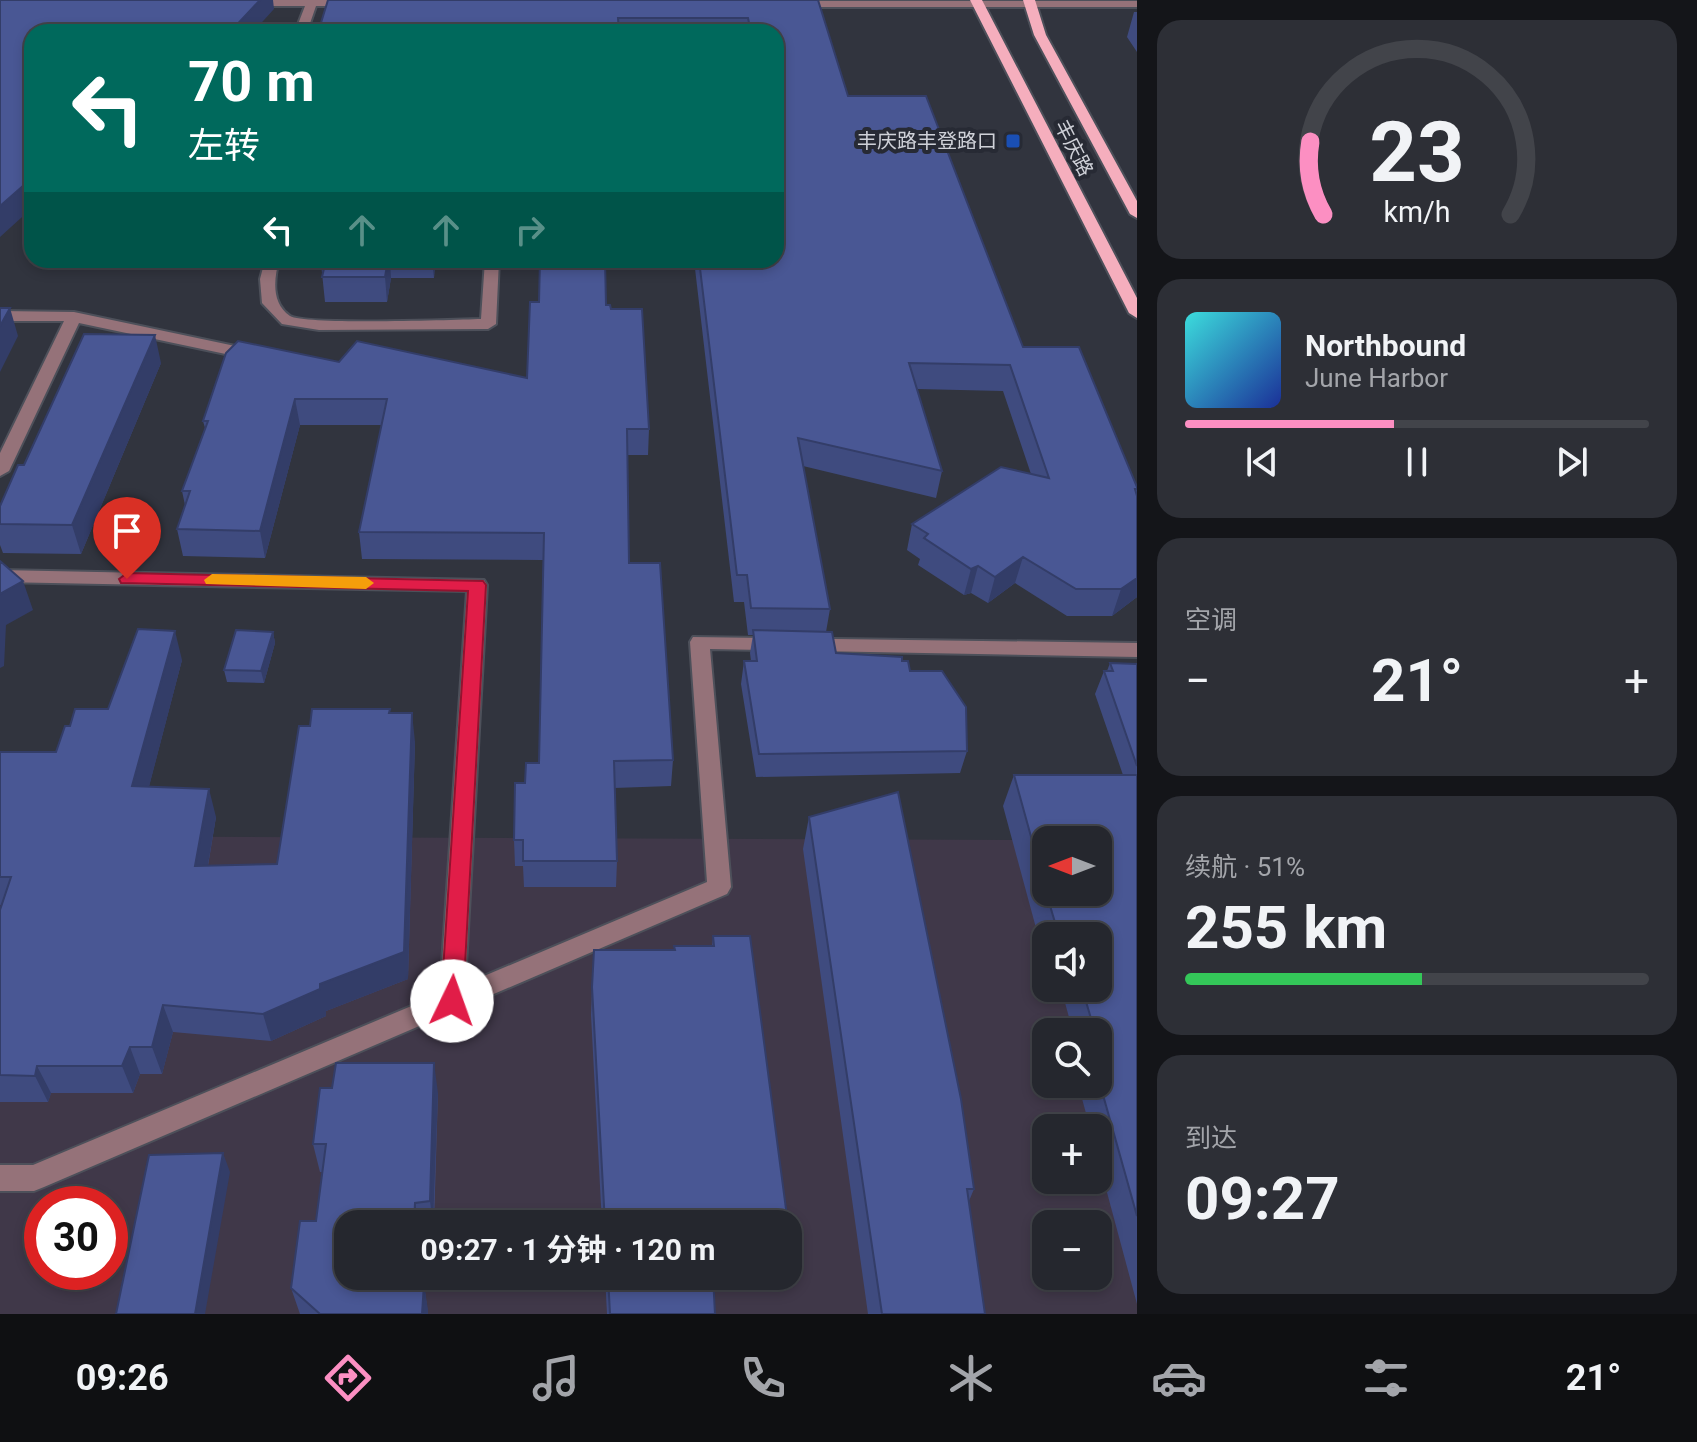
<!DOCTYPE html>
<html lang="zh">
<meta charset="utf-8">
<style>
body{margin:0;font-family:Roboto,"Noto Sans SC",sans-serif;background:#2d2f36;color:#f1f3f6;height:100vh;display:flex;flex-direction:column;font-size:30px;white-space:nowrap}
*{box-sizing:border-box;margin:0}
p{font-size:26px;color:#a3a5aa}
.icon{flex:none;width:44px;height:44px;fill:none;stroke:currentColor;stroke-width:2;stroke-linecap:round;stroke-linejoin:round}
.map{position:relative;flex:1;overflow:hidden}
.panel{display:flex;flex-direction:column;gap:20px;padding:20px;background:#141519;width:560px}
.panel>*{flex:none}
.hud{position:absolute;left:24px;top:24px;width:760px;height:244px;border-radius:24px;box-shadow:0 4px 12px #0003,0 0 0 2px #42444a;background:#00695c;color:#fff;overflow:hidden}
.needle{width:52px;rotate:270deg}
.tools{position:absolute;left:1032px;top:826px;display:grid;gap:16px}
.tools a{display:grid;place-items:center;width:80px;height:80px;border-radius:16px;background:#25272e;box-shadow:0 4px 12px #0003,0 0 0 2px #42444a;font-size:40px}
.speed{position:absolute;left:24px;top:1186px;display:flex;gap:16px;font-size:40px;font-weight:700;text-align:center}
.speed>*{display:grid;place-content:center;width:104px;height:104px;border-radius:50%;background:#25272e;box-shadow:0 4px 12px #0003,0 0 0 2px #42444a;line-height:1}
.speed .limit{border:12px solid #d22;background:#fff;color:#111}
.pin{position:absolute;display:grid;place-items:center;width:68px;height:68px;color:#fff;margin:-82px -34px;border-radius:50% 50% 50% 0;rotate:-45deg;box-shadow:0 0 8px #0007}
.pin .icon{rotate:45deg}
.me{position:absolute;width:88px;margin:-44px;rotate:3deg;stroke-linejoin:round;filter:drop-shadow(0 0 6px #0008)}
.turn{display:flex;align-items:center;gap:28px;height:168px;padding:0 32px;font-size:36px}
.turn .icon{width:104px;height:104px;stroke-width:2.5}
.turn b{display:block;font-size:56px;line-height:68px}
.lanes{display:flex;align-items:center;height:76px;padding:0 32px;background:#0003;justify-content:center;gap:40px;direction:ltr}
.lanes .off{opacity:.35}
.big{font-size:60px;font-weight:700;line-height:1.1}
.panel .widget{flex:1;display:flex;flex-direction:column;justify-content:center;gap:12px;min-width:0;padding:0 28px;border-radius:24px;background:#2d2f36}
.panel .dial{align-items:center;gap:0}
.dial svg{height:208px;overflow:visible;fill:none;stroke:#42444a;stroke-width:7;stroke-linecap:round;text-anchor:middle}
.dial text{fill:#f1f3f6;stroke:none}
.song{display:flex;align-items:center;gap:24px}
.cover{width:96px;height:96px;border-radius:12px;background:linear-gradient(135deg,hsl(180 70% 55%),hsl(230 70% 35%))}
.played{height:8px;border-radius:4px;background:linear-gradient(90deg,#fc8fc2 45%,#42444a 45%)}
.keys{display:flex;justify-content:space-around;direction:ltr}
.heat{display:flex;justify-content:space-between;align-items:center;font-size:44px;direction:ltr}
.charge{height:12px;border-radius:6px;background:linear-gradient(90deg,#34c759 51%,#42444a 0)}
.trip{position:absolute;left:334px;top:1210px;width:468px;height:80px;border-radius:24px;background:#25272e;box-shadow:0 4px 12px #0003,0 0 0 2px #42444a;font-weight:700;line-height:80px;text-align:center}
.dock{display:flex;height:128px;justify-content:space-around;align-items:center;background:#0f1012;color:#a3a5aa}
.dock .icon{width:56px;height:56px}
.dock .on{color:#fc8fc2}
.dock b{font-size:36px;color:#f1f3f6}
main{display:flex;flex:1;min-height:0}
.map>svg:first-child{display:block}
.medical{fill:#403849;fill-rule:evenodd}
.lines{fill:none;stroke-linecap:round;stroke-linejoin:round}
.minor-casing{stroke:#4d505a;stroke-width:4}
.major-casing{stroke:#4d505a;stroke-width:4}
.minor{fill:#957279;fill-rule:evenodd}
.major{fill:#f5aebd;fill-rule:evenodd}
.wall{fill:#3f4b7f}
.shaded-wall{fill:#333d68}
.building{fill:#495794;stroke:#333d68;stroke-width:2}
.route{fill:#e11d48;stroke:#92132f;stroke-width:2}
.slow{fill:#f59e0b}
.transit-dot{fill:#1a4fb4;stroke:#272a34;stroke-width:3}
.labels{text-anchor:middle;stroke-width:8;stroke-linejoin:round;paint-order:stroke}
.far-poi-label{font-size:20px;fill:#cfd1d8;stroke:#272a34;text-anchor:end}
.far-street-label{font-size:20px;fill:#cfd1d8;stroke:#272a34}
</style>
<main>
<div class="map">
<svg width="1137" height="1314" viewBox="0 0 1137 1314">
<rect width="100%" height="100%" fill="#31343e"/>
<!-- medical -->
<path class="medical" d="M0,836l1046,4v52h52l39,-51v473h-1137zM1046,936h52v52h-52zM1046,1032h52v52h-52zM1046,1128h52v52h-52zM42,1204h68v68h-68zM348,1224h440v52h-440zM1046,1224h52v52h-52z"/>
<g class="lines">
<defs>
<path id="minor" d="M353,0l5,3 -6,3h-36l-9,26h-12l10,-26h-57l-6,-3 5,-3z
M1137,1v6h-345l-6,-3 6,-3z
M265,260h14c-5,19 -8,43 11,56 16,9 162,4 191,3l4,-59h14l-3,64 -8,5 -169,1 -37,-6 -20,-21 -2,-24z
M0,311l74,1 180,38 8,5 -8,5 -175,-37 -70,148 -9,5v-23l64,-132h-64z
M0,570l484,10 3,5 -22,399 242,-102 -17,-240 3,-5 444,6v14l-427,-8 21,238 -4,7 -683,293 -10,4h-34v-26h33l407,-171 27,-403 -467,-9z"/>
<path id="major" d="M970,0h12l155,298v20l-8,-5z
M1023,0h12l11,35 91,166v17l-7,-4 -96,-179z"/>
</defs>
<!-- minor casing -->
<use href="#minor" class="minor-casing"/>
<!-- major casing -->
<use href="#major" class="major-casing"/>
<!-- minor -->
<use href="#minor" class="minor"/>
<!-- major -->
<use href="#major" class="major"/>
</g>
<!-- wall -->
<path class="wall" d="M818,0l30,96 175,251 114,140v110l-25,19h-45l-52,-33 -27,20 -17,-10 -7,2 -46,-30 2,-6 -13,-9 5,-26 119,-50 -28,-83 -86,-2 25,82 -6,27 -133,-32 27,143 -4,23 10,21 66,8 65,90 -7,22 -204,4 -15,-93 3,-23h7l-1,-8 3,-18h-5l-4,-33h-10l-40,-342h82v-228h-455l-1,-6z
M1134,12h3v40l-10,-15z
M299,260h144l-1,5h-7l-1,13h-43l-4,24h-62l-4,-39h-22z
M539,302l67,3 5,4 38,120 -1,26h-21l2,108 44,197 -2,26 -57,2 3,73 -1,26h-92l-1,-21h-8l-1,-26 11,-57 14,-20 4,-203 -181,-1 -3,-27 23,-107h-82l-35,133 -82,-2 -6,-27 8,-24 -3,-14 23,-63 -2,-7 136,-59 188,16z
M161,363l-80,191 -78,-1 -3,-8v-39l24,-41z
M273,632l2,11 -11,40 -37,-1 -3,-12z
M182,660l-33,126 67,31 -8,49 69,-2 33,-138 80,-17v4l25,29 -7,237 -82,32v5l-55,25 -98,-9 -11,42h-22l-7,19h-82l-3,9h-48v-192l2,-5h-2v-153h56l14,-26 38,-17z
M1110,663l27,1v640l-39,-145v-31h-8l-12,-44h20v-52h-25l-9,-33h-9l-3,-11h46v-52h-52v29l-43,-159 11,-31h109l-28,-81 9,-23h3z
M809,817l165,372 -5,12 16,113h-117l-65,-465z
M713,936l75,288h-186l-11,-209 1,-28 82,-37 38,-4z
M438,1093l-4,131h-86v52h68v7l8,1 4,30h-128l-9,-26 25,-67 6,-49h-2l-7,-28z
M605,1276h108l2,38h-108z"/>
<!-- shaded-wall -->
<path class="shaded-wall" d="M260,0h13l1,9 -21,23h-23z
M32,178v30l-32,29v-31z
M388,260h2l1,18 -4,24 -2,-25z
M432,260h3l-1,18z
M10,308l8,28 -18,36v-46z
M155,335l6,28 -80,191 -9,-29z
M295,399l5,26 -35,133 -5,-27z
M1023,557l-8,26 -27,20 7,-26z
M978,566l-7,27 -7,2 7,-26z
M1137,578v19l-25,19 9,-27z
M23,581l10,29 -27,15 -2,41 -4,2v-74z
M175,631l7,29 -40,154 -10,-28z
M273,632l2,11 -11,40 -3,-12z
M412,713l3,29 -7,237 -82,32v5l-55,25 -8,-27 57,-30z
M209,789l7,28 -13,77 -8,-28z
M163,1005l10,27 -11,42 -10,-27z
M130,1047l10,27 -7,19 -11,-27z
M434,1063l4,30 -5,131 -3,-23z
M37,1066l14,27 -3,9 -13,-26z
M223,1153l7,19 -25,142h-10z
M415,1203l4,21h-5z
M410,1276h6l-2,32 -5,-26z
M424,1284l4,26v4h-6z"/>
<!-- building -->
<path class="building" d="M0,0h260l-30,32h-198v146l-32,28z
M328,0h490l30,96h78l97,251h56l58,140v2h-2l2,7v82l-16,11h-45l-53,-32 -28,20 -17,-11 -7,3 -47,-31 4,-4 -16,-10 89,-57 48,11 -39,-113 -101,-2 33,108 -144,-33 32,171 -79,-1 -4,-33h-10l-38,-315h77v-228h-25l-3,-14h-130l1,14h-261l2,-6h-40z
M326,260h62l-3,17h-63z
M540,260h65l1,45h4l1,4h31l7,120h-22l2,134h31l13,197 -59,1 3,100h-94v-21h-9l1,-57h10l1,-20h13l5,-230 -185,-1 28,-133h-92l-35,132 -83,-2 13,-38h-8l26,-70h-5l23,-68 12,-12 101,21 18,-21 170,37 3,-76h9z
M0,308h10l-10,18z
M84,334l71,1 -83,190 -72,-1v-18l18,-41h6z
M0,561l23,20 -23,13z
M138,629l37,2 -43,155 77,3 -14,77 82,-2 22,-138h11l2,-17h78l-1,4h23l-8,239 -84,32v5l-57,25 -100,-9 -11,42h-22l-8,19h-85l-2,10 -35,-1v-165l11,-33h-11v-125h56l9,-26h5l5,-17h33z
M236,630l37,2 -12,39 -37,-1z
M753,630l79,2 4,21 66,4v4h6l2,10h32l24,36 1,44 -208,3 -15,-93h13z
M1110,663l27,1v102l-33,-95h9z
M1014,775h123v441l-39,-139v-23h3l-3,-10v-12h-3l-13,-44h16v-52h-39l-13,-44h52v-52h-52v51z
M898,792l63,307 13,90h-7l18,125h-103l-73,-497z
M713,936h37l38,288h-183l-13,-237 2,-37h81l-1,-4h40z
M336,1063h98l-4,138 -15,2 -1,21h-66v52h62l-1,6 15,2 -2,30h-102l-29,-26 9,-67h16l10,-77h-13l7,-56h12z
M223,1153l-28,161h-79l33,-159z
M608,1276h105l2,38h-105z"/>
<!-- route -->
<path class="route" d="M127,573l356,8 3,4 -23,416 -3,7 -8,3 -8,-3 -3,-7 27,-410 -347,-8 -2,-4z"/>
<!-- slow -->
<path class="slow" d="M212,574l154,3 8,6 -8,6 -160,-5 -2,-4z"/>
<!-- markers -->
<rect class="transit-dot" x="1005" y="133" width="16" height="16" rx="4"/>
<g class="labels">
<!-- far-poi labels -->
<g class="far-poi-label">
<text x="997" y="148">丰庆路丰登路口</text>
</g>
<!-- far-street labels -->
<g class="far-street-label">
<text transform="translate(1074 148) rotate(63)" y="7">丰庆路</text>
</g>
</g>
</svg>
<div class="tools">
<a><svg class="needle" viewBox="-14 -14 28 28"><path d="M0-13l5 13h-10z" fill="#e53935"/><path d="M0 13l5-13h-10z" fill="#a3a5aa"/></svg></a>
<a><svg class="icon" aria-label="sound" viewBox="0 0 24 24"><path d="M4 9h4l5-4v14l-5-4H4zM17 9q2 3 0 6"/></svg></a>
<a><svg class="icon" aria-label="search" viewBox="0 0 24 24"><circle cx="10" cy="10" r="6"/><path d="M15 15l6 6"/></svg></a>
<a>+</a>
<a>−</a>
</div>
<div class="speed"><div class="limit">30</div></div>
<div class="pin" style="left:127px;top:579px;background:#d93025"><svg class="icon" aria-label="arrive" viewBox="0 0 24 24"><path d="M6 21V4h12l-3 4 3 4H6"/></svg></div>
<svg class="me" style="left:452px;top:1001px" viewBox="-20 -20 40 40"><circle r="19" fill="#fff"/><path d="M0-13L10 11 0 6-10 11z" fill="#e11d48"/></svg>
<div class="trip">09:27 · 1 分钟 · 120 m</div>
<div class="hud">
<div class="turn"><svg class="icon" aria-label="left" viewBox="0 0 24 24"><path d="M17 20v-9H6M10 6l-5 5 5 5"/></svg><div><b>70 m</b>左转</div></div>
<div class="lanes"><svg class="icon" aria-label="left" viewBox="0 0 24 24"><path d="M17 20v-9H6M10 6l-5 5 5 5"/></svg><svg class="icon off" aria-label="ahead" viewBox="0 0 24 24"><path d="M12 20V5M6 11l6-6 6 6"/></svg><svg class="icon off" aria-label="ahead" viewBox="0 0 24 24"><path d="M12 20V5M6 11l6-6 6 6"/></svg><svg class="icon off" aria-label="right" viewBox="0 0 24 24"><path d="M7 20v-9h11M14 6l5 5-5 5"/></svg></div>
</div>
</div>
<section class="panel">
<div class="widget dial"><svg viewBox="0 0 100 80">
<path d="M14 69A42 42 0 1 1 86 69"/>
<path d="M14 69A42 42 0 0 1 9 41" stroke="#fc8fc2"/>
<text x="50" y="56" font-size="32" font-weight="700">23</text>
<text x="50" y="72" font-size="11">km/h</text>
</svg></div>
<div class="widget">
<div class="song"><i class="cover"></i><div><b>Northbound</b><p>June Harbor</p></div></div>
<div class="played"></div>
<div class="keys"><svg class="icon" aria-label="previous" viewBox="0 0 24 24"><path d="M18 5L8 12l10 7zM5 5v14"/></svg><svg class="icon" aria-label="pause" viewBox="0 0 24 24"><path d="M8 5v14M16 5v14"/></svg><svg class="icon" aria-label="next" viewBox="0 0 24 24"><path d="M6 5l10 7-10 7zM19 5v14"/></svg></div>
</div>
<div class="widget"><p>空调</p>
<div class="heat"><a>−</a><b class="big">21°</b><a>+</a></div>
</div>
<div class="widget"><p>续航 · 51%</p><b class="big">255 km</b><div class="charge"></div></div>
<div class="widget"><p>到达</p><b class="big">09:27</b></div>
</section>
</main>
<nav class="dock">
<b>09:26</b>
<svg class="icon on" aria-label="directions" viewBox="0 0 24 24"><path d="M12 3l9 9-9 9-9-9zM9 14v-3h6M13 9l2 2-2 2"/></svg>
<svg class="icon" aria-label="music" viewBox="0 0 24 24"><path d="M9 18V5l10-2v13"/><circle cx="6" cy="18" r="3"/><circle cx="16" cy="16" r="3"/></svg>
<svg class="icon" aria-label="phone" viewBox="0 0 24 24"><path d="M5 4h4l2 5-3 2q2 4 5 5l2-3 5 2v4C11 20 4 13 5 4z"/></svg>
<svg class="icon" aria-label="climate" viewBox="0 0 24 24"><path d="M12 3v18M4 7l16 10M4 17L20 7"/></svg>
<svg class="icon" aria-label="car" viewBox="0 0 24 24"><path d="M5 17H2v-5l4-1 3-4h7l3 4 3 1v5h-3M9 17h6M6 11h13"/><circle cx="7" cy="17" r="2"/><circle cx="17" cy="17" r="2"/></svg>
<svg class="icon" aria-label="filters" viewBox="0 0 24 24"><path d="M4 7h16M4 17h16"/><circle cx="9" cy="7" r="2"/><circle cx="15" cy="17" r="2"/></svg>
<b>21°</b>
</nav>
